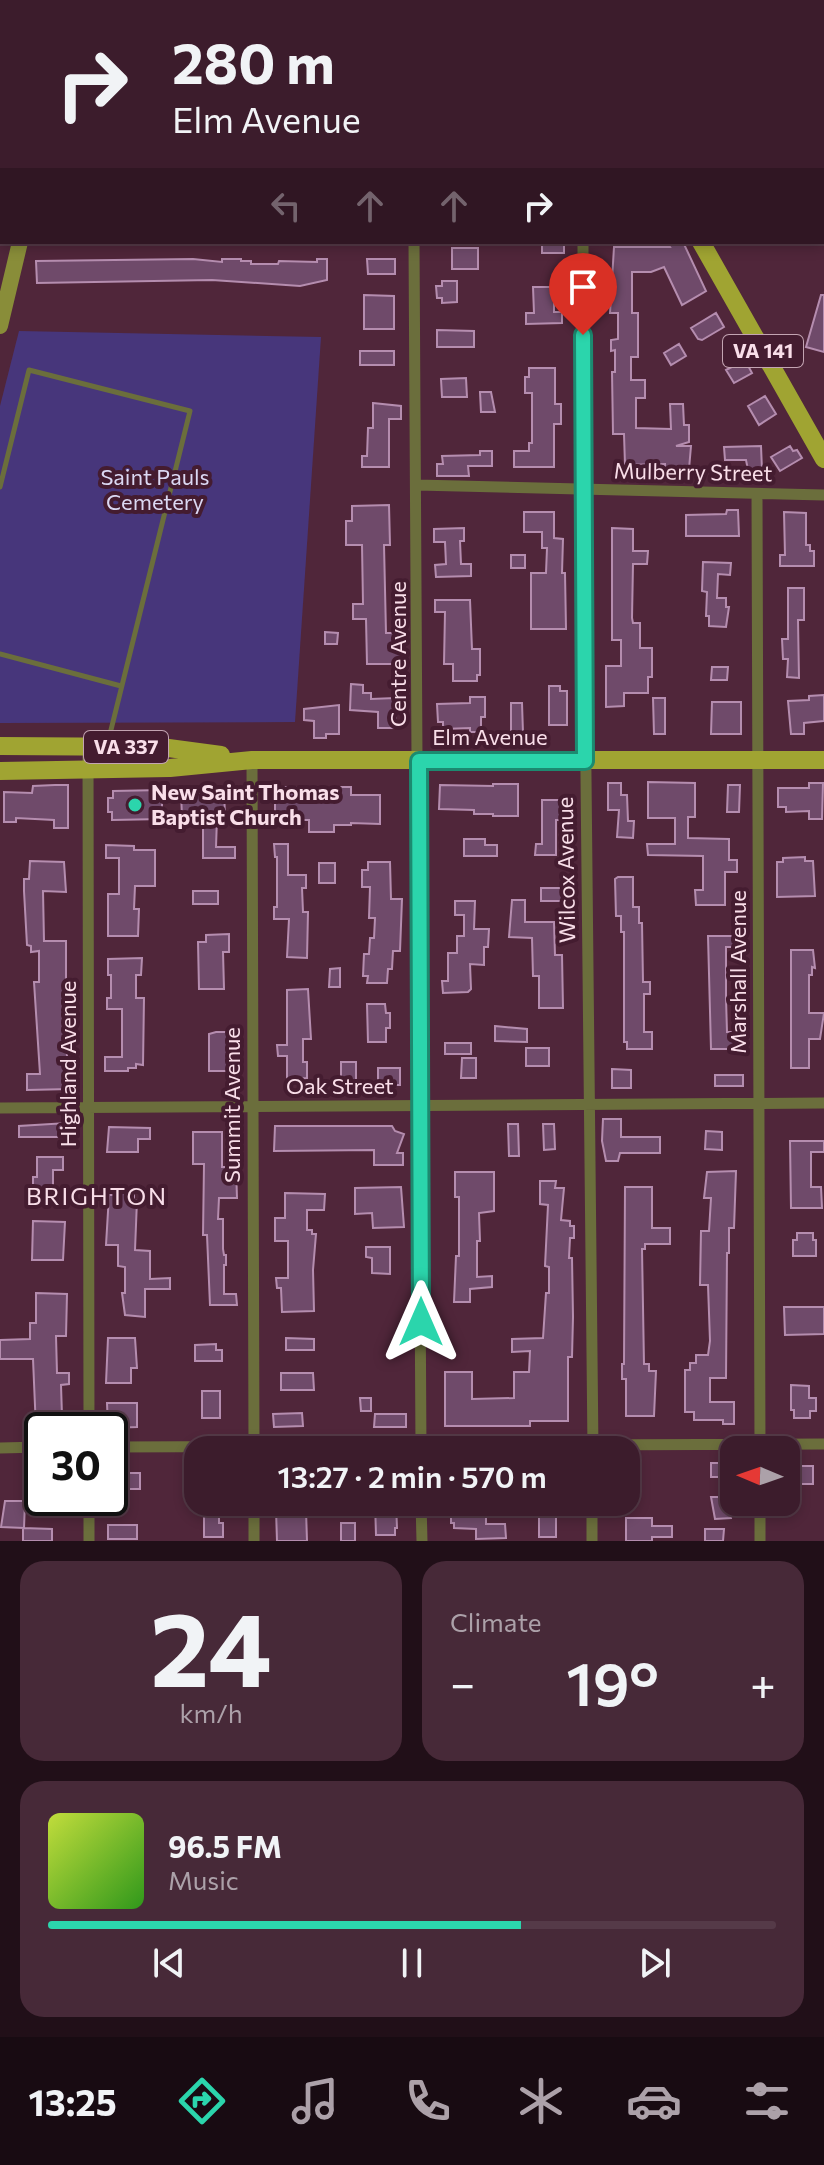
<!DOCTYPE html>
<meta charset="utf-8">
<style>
body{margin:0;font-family:Commissioner,sans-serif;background:#472938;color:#f1f3f6;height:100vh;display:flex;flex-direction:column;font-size:30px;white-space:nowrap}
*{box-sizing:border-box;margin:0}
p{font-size:26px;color:#aca1a9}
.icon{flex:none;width:44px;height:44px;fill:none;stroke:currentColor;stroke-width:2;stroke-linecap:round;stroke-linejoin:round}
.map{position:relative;height:1541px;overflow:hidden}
.side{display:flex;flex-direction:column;gap:20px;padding:20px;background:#210f18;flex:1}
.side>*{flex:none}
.top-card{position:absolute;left:0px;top:0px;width:824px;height:244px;box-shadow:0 4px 12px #0003,0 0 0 2px #553a48;background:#3c1c2c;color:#f1f3f6;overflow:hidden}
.needle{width:52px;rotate:272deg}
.tools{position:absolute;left:720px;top:1436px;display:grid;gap:16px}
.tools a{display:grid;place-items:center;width:80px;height:80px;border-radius:16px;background:#3c1c2c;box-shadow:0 4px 12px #0003,0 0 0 2px #553a48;font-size:40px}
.speed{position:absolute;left:24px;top:1412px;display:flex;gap:16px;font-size:40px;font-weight:700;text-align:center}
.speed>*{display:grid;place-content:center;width:104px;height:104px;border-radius:50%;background:#3c1c2c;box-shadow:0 4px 12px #0003,0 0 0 2px #553a48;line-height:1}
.speed .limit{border:4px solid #111;border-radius:12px;background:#fff;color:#111}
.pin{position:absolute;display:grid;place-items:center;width:68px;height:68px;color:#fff;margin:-82px -34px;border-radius:50% 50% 50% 0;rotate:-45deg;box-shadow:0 0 8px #0007}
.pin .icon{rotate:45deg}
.me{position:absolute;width:88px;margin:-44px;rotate:0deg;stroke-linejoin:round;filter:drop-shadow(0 0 6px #0008)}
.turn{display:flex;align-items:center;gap:28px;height:168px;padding:0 40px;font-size:36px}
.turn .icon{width:104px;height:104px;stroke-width:2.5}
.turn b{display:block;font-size:56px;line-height:68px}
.lanes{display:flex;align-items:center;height:76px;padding:0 40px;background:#0003;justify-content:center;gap:40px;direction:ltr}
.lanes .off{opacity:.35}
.big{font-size:60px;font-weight:600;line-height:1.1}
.side .card{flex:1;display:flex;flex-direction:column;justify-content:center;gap:12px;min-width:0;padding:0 28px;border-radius:24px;background:#472938}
.side .dial{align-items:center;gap:0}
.dial b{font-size:104px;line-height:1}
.song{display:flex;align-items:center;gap:24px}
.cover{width:96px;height:96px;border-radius:12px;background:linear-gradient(135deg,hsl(70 70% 55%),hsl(110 70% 35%))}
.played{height:8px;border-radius:4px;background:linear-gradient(90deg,#2bd5ac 65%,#553a48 65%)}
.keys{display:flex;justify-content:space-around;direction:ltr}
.heat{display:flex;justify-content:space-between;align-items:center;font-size:44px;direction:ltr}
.side .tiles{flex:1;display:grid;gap:20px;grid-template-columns:1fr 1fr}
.card:last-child{grid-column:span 2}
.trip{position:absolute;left:184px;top:1436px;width:456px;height:80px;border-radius:24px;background:#3c1c2c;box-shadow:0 4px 12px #0003,0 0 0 2px #553a48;font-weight:600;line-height:80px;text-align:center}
.tabs{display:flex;height:128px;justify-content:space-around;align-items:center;background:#180b12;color:#aca1a9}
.tabs .icon{width:56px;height:56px}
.tabs .selected{color:#2bd5ac}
.tabs b{font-size:36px;color:#f1f3f6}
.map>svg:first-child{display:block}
.green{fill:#47367b}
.building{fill:#6f4a6a;stroke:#b58daf;stroke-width:2}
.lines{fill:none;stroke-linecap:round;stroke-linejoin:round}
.service{stroke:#6b6e3c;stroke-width:5}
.minor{stroke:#6b6e3c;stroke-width:11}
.secondary{stroke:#898d39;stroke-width:16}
.primary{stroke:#a0a432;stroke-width:18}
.route-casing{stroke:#1c8a70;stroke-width:20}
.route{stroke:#2bd5ac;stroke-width:14}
.poi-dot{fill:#2bd5ac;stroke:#441c30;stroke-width:3}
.labels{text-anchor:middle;stroke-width:8;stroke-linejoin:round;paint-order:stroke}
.shield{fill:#441c30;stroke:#c3a4b2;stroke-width:2}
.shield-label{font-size:20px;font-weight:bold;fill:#f9dee9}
.street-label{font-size:22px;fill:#f9dee9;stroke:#441c30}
.park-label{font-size:22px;fill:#dbd8f3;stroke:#441c30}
.poi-label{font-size:22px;font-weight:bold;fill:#f9dee9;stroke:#441c30;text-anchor:start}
.neighbourhood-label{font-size:24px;letter-spacing:2px;fill:#f9dee9;stroke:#441c30}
</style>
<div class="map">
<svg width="824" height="1541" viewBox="0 0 824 1541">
<rect width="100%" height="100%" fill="#50263a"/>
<!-- green -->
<path class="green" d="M19,331l302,6 -26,385 -295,1v-317z"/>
<!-- building -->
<path class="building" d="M542,242h22v11h-22z
M667,242h16l23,49 -24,14 -18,-38 -13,5h-19v41h6v44h-7v23h14v18h-9v30l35,1 -1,-25h13l1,21h5v17l-13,4h15l-2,23 -24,-2v-3l-40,1 -1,-31h-11l-1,-62h3v-22l-4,1v-11l7,-1v-26h-8l4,-66h56z
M452,248h26v21h-26z
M193,259l29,3v-3h19v2h10v3h27l1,-3 38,1v-3h10v21l-27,6 -88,-6 -175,3 -1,-22z
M367,259h28v15h-27z
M442,281h15v21l-15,1v-5h-5l-1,-12h6z
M533,287h21v25h8v11l-36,1v-11h8z
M364,295l30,1v33h-30z
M821,295h3v57l-18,-5z
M716,313l8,14 -22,13 -4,-1 -7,-11z
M437,330l37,1v16h-37z
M679,344l7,12 -15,9 -7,-12z
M360,351h34v14h-34z
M745,360l7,13 -18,10 -8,-13z
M529,368h26v36h6v20h-7v43h-40v-16h15v-8h3v-50h-7v-16h4z
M466,378l1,19h-25l-1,-18z
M480,392h11l4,20h-14z
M765,396l11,18 -17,11 -11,-19z
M373,403l28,3v13h-12v48h-27v-11h5l1,-28h5z
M761,446l1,24h-14l-2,-10h-21l-1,-13z
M790,446l3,5 4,-1 5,8 -22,13 -9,-14z
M480,451h12v15h-24l1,10h-32v-12h6l-1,-8 38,-1z
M389,505l1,40h-6l2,88h16v31h-35l-1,-45h-13v-15h10l-1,-59h-16v-24h6v-15z
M727,510h11l1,26h-53v-21l40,-1z
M524,512h30v26l9,1 -1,34h3l1,56h-35v-56h15l1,-25h-5v-16h-18z
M784,512l22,1v32h4v6h4v15h-34v-11h5z
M464,528v13h-4l1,23h10v12l-35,1 -1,-12 11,-1 -1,-22h-11v-13z
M612,528l21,1v22h15l-1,13h-14l-1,54 1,5h7v25h12v29h-4v16h-24v13l-18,1v-41h15v-26h-9z
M511,555h14v13h-14z
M703,562l28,1 -1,12 -12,-1 -1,24h9v9h3l-3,20 -17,-1v-10h-3l1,-24 -5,-1z
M788,588h16v32h-6l1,58 -12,-1 1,-18h-5l-1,-20h6z
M435,600h35l2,49h8v26h-3v6h-24v-17h-9l1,-52h-10z
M325,632l13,1 -1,11h-12z
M712,667h16l-1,13h-16z
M351,684l12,1v8h8v6l24,-1 1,25 -3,1v4h-15v-16l-28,-2z
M549,686h11v5h7v34h-18z
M824,695v26l-20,2v11h-13l-3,-33 21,-1v-4z
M470,697h15v20h-4v15h-11v-4l-27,1v-7h-5l-1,-18 33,-1z
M653,698h12v36h-11z
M712,702h29v32h-30z
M511,703h11l1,30h-12z
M339,705v29h-13v4h-12v-17l-10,-1v-11z
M648,782l47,1v34h-7v21l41,1v21h8v12h-12v33h-29l-1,-15h8v-34l-55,-1 -1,-11h28v-26h-27z
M608,783h13v12h6l1,26h6l-1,17 -16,-1 2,-27h-11z
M809,783h14l-1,36h-13v-8l-23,1v-5h-8v-19h31z
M493,784h25v32h-25v-2h-19v-4l-35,-1 1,-24 53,1z
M55,785h13v43h-14v-8l-38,-2v4h-12v-30l28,1 1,-7z
M728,785h12l-1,27h-12z
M275,787h27v9h38l1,-9h10v8h29v29l-29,-1v2h-17v7h-25v-12h-16v-4l-18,-1z
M207,788h17l1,30h-8l-1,29h19v11h-32v-41h-21l-1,-24h26z
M162,790v29l-50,1v-8h-4v-14h5v-7z
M542,800h28v20h-14v35h-21l1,-11h6z
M464,839h21v6h12v11h-33z
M274,844h14v31h18v13h-4l1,24h5l-1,46 -20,-1 2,-38h-15v-12h3v-50h-2z
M106,845l28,1v4h21v36h-20l-1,23h5l-1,27h-30v-42h11v-36h-13z
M805,857v4h8l2,35 -38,1v-35h6v-4z
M30,861l34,1 2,30 -23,-1 1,50h22v104l4,44 -43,1v-16h13l-6,-92h5v-31l-8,1v-6l-4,-1 -3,-54v-12h5z
M368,862h22l1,37h11l-2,52h-7l-1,18h-4l-1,14h-20l1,-7h-5l1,-22h5l1,-16h4l1,-20h-6l1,-31h-8v-17h6z
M319,863h16v20h-16z
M618,877h15v30h6v16h3l1,59h7v12h-6v38h8v17h-25v-7h-3v-110h-3v-16h-5l-1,-37z
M541,888h27v13h-27z
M193,891h25v13h-25z
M512,900h13v22h29l1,33h7l1,53h-24v-32h-6l-1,-38 -23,-1z
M455,901h20l-1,28h15l-1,18h-4v18l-14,-1 1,25 -3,3 -25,1 -1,-12h6v-28h9v-17h7v-21h-9z
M229,934v18h-6l1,37h-25l-1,-47h8v-7z
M708,936h29v11h-11v51l1,34h12v17h-28z
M791,950h22l2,18 -3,-1v8h-3v38h15l-4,26h-11v29h-18z
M142,958l-1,17h-5v23h8l-1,67 -7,-1v4h-8v3h-23v-14h17v-48h-15v-11h4v-23h-3v-16z
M340,968v19h-11l1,-18z
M308,989l3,50h-8v23h4v16l-20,1v-23h-9l-1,-11h10v-55z
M367,1004h18l1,9h4v15h-4v14h-18z
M495,1026l32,3v13l-32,-1z
M216,1032h18l1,39h-26v-37z
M445,1043h26v11h-26z
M526,1048h23v18h-23z
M462,1058h14v20h-15z
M341,1062h15v26h-15z
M378,1068h22v17h-22z
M612,1069l19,1v18h-19z
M715,1075h28v11h-28z
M603,1119h18v18h39v16h-40l-2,8h-12l-4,-20z
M67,1123l1,14h-49v-11z
M508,1124h10l1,32h-10z
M543,1124h11l1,25 -11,1z
M275,1126h117l3,5 9,3 -7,19h6v12h-29v-15l-100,1z
M109,1127l41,1v11h-12v13h-31z
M706,1131l16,1v18l-17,-1z
M193,1132h29v35h14l1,31h-18l-1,21h5v30l1,6h2v10h-2v29h12l1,11h-27l-3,-70h-4l1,-71h-11z
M790,1141h34v11h-13v35h10l1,21h-31z
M37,1157h26v13h-10v27h-20v-20h4z
M736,1171l-2,57h-5v25h-2l-1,125h-16v24h24v22h-11v-4h-29v-8h-9v-42h5v-7h6v-8h12l2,-14 -2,-56h-8l1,-54h8l2,-33h-7l3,-26z
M455,1172h39v39l-15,2 1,28h-3v36l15,-1v11l-22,2v13h-16l2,-46h3v-59h-4z
M540,1181h16l-1,7h9l-3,32 9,1v5h4v12h-4l-1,20h3l1,59 -1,40h-4v64h-38v5h-85v-54h27v27l42,-1v-26h15l1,-21 -18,1v-13l31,-1 3,-45h3v-26l-4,-1 3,-61 -8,-1z
M401,1187l3,40 -31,1 -1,-15 -17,1v-26z
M625,1187h27v41h18v16h-25v5h-3l2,115h5v7h7l-2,45h-28v-37h-4v-15h2z
M112,1192l22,1v7h3l-2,50 15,1v28l20,-1v11h-25v28l-20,-2 -3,-22h3v-26l-7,-1v-21h-12l3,-50h3z
M285,1193l40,1 -1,16h-17v20h5v4h4l-3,36 1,41 -32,1 -1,-24h-4l-1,-10h12v-37h-13v-23h10z
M33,1221l32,1 -2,38h-31z
M797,1233h16v7h3v16h-23v-16h4z
M366,1247h24v27l-18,-1v-15l-6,-1z
M36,1293l31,1 -1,42h-10l1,37h12v11l-8,1 1,31h7l-1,13h-32l-3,-70h-33v-19l30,-1v-16h6z
M784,1307h40v27l-39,1z
M108,1338h27l2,30h-6v15h-25z
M286,1338l28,1v11h-28z
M216,1344v6h6v11h-27v-16z
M281,1373h32l1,17h-33z
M791,1385l18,1v12h7v13h-6v7h-16v-8h-3z
M202,1391h18v27h-18z
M360,1398h11v13h-10z
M107,1403h30v24l-29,1z
M302,1413l1,13 -29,1 -1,-13z
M375,1414h31v13h-32z
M711,1463h23v14h-23z
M796,1466h17v18h-14v-6h-11v-11z
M115,1473h25v16h-25z
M626,1481h14v11h-14z
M26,1485h16v20h-16z
M711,1497h23v10h-4l1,11 -16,1z
M5,1501h20l-1,27 -23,-1z
M375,1502h21l1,26h-2v7h-19z
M454,1502h32v22h19l1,14 -30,1v-10l-22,-1v-5h-3v-10h3z
M276,1510h30l1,31h-30z
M539,1513h17v24h-17z
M204,1515h15v8h4v14h-19z
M626,1518h26v8h20v11h-20v4h-26z
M341,1523h14v18h-14z
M108,1525h29v14h-29z
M23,1528l29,1v12h-29z
M705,1529h19l-1,12h-18z"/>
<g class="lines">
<!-- service -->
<path class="service" d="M652,0l1,2
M105,2v-2
M153,2v-2
M0,487l29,-117 161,41 -82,331
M0,654l121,32"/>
<!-- minor -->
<path class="minor" d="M412,0v2
M774,0v2
M822,149h2
M0,224h2
M414,242l7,1208
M583,242v247l10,961
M417,485l407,10
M757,494l3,956
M88,747l1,683
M252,760l2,690
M0,1108l824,-5
M110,1447l714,-3
M0,1448l42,-1
M89,1498v43
M254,1502v39
M421,1502l1,39
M760,1502v39
M592,1541v-39"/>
<!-- secondary -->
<path class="secondary" d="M62,2v-2
M0,326l20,-84"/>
<!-- primary -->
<path class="primary" d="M580,0l1,2
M607,0l1,2
M701,242l123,217
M0,746l161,1 60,8
M0,771l170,-3 82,-8h572"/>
</g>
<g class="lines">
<defs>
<path id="route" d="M421,1322l-2,-561h166l-2,-426"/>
</defs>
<!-- route casing -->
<use href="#route" class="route-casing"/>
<!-- route -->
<use href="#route" class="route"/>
</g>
<!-- markers -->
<circle class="poi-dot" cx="135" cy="805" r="8"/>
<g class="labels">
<!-- shield labels -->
<g class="shield">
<rect x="723" y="335" width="80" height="32" rx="6"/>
<rect x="84" y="731" width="84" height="32" rx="6"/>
</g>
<g class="shield-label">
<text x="763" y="358">VA 141</text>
<text x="126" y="754">VA 337</text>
</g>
<!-- street labels -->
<g class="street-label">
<text transform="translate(693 472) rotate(1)" y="8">Mulberry Street</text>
<text transform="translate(398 654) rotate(-90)" y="8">Centre Avenue</text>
<text x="490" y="745">Elm Avenue</text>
<text transform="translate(566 870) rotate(-91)" y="8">Wilcox Avenue</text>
<text transform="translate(738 972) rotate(-90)" y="8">Marshall Avenue</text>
<text transform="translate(68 1064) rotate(-90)" y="8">Highland Avenue</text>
<text x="340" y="1094">Oak Street</text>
<text transform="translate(232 1105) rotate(-90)" y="8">Summit Avenue</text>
</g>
<!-- park labels -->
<g class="park-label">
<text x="155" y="485">Saint Pauls<tspan x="155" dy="25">Cemetery</tspan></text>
</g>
<!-- poi labels -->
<g class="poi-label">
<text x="151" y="800">New Saint Thomas<tspan x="151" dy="25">Baptist Church</tspan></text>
</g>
<!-- neighbourhood labels -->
<g class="neighbourhood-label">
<text x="97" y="1205">BRIGHTON</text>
</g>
</g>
</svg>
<div class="tools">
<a><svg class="needle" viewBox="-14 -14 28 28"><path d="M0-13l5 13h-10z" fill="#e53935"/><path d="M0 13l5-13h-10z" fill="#aca1a9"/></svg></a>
</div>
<div class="speed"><div class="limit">30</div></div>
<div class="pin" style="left:583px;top:335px;background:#d93025"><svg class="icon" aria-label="arrive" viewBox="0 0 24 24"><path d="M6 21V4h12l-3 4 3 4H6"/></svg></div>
<svg class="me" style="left:421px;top:1322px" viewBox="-20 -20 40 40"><path d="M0-17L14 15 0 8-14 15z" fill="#2bd5ac" stroke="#fff" stroke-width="4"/></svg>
<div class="trip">13:27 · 2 min · 570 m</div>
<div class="top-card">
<div class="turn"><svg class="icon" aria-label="right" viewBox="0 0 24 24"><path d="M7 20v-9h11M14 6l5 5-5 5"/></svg><div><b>280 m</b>Elm Avenue</div></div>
<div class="lanes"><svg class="icon off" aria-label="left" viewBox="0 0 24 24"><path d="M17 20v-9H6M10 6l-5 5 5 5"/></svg><svg class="icon off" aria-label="ahead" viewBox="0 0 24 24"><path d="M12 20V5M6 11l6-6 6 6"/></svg><svg class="icon off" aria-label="ahead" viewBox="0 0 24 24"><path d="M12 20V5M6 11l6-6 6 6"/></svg><svg class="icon" aria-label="right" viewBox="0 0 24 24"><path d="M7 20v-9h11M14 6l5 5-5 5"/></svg></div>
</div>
</div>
<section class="side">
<div class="tiles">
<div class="card dial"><b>24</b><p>km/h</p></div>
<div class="card"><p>Climate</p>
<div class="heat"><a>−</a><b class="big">19°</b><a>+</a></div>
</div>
<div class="card">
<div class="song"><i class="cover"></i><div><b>96.5 FM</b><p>Music</p></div></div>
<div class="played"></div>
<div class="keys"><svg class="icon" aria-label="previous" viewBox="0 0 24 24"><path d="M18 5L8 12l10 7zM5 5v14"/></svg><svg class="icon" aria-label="pause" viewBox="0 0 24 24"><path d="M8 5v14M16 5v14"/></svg><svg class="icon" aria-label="next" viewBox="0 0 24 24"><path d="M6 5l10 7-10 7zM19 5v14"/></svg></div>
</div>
</div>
</section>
<nav class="tabs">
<b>13:25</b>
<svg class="icon selected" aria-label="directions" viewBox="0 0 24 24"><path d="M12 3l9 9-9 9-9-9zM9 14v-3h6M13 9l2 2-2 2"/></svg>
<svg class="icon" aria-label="music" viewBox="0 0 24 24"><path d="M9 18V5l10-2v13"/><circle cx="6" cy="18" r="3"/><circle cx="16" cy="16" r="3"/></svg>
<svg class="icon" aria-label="phone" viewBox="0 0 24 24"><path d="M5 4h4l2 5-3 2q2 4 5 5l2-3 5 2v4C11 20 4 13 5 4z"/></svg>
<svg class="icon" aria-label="climate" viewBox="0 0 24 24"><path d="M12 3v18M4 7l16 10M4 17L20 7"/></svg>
<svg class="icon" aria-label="car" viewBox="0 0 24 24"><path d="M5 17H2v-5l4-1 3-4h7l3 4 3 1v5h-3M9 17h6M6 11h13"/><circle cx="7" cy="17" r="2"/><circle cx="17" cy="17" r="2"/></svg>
<svg class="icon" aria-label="filters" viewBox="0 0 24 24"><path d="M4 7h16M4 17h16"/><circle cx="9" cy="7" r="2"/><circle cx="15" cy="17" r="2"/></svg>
</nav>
